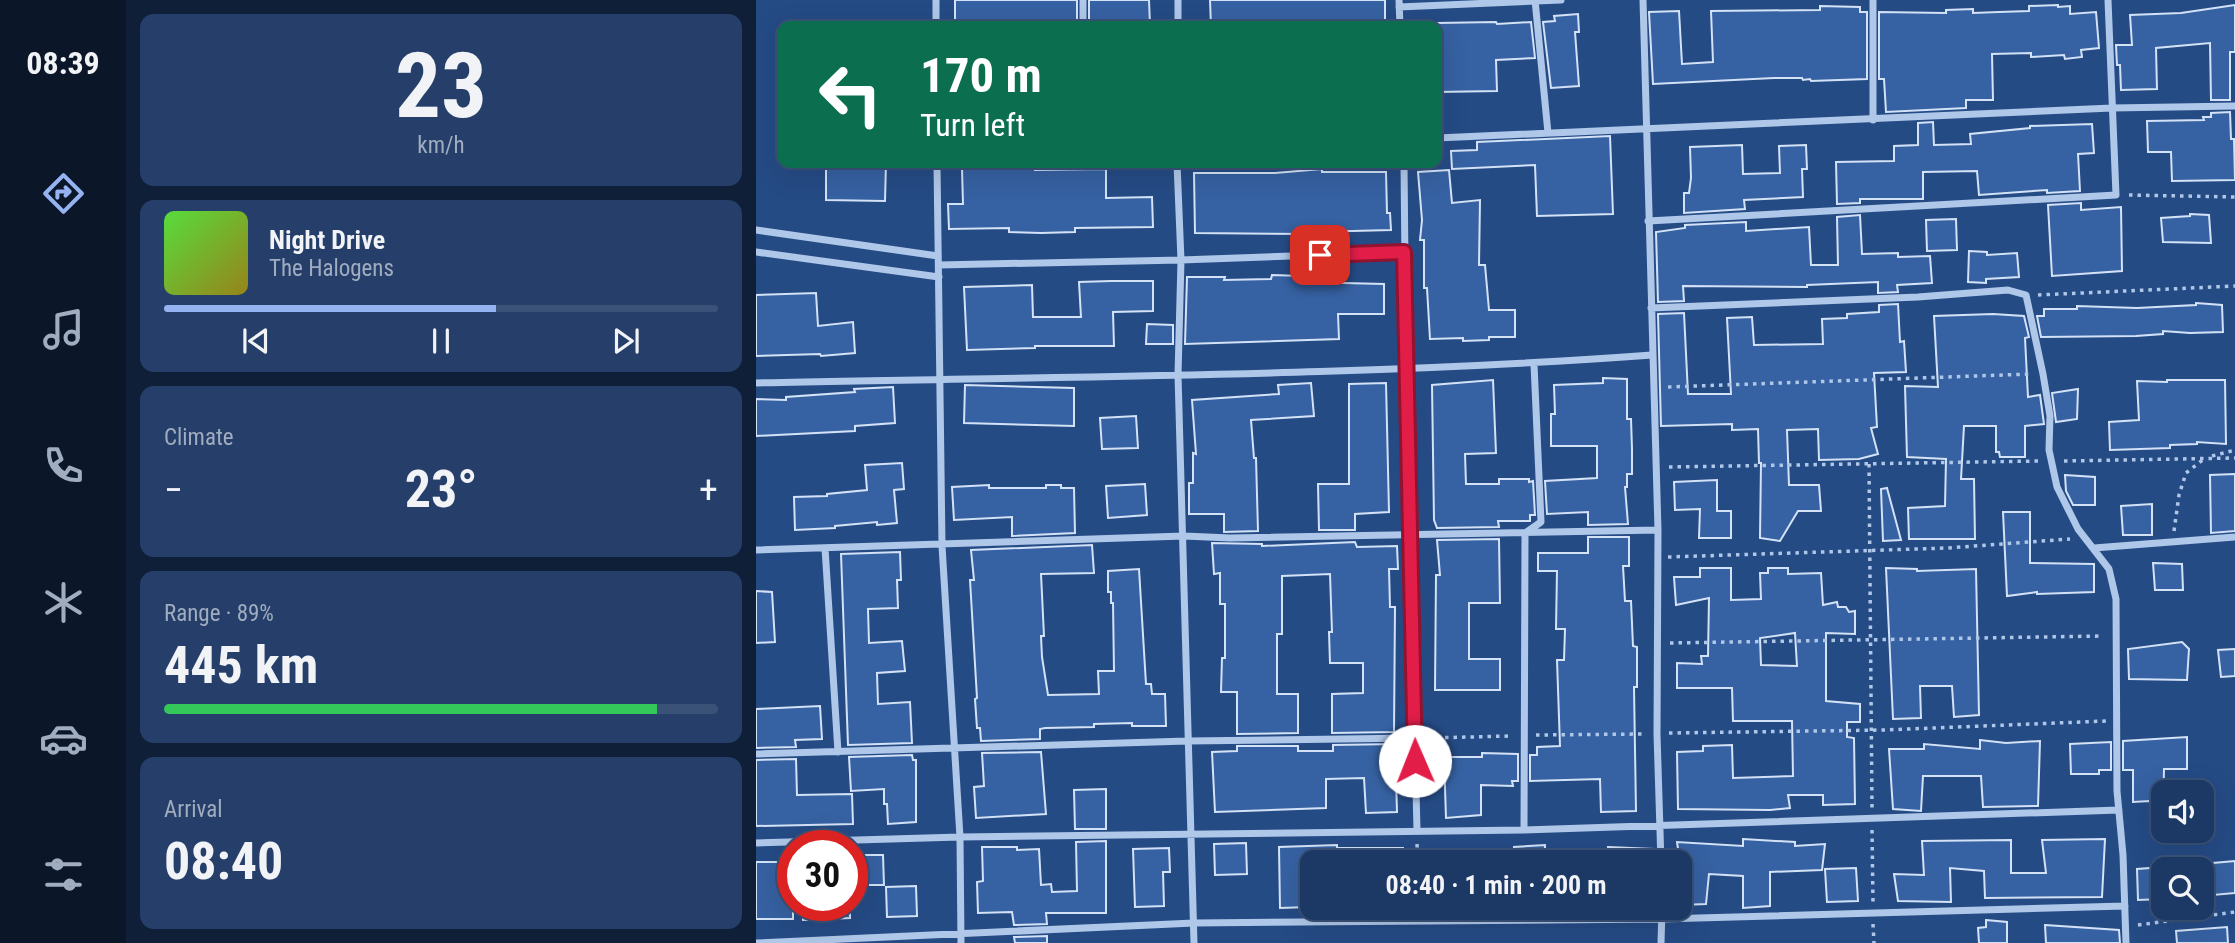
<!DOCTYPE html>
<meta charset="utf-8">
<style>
body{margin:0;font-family:"Roboto Condensed",sans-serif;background:#253f6a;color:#f1f3f6;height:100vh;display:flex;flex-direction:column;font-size:26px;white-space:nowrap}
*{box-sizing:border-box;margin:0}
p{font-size:23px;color:#a0acbf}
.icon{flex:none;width:38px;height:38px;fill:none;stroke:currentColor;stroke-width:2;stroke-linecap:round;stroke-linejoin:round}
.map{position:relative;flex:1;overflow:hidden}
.drawer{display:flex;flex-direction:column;gap:14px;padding:14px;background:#0f1f37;width:630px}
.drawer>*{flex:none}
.top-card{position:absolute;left:21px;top:21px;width:665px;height:147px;border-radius:14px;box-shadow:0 7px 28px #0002,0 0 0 2px #3a5278;background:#0b6e4f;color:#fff;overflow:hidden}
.controls{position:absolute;left:1395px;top:780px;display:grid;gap:14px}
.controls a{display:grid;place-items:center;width:63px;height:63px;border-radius:14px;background:#1c3864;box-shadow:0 7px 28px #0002,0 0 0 2px #3a5278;font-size:35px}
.speed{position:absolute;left:21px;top:830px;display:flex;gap:14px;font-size:35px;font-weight:700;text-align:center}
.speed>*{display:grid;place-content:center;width:91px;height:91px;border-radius:50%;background:#1c3864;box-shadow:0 7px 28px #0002,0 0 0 2px #3a5278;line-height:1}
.speed .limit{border:10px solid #d22;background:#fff;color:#111}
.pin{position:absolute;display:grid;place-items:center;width:60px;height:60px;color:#fff;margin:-30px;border-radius:14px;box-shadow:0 4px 10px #0006}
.me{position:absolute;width:77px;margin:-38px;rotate:359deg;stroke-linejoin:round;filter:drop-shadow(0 0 5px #0008)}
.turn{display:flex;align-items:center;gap:24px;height:147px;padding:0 28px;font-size:32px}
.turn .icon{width:91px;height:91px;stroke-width:2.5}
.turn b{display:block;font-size:49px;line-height:60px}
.big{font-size:52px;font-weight:700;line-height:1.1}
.drawer .tile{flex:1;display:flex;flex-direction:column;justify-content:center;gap:10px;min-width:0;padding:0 24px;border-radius:14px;background:#253f6a}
.drawer .dial{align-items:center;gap:0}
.dial b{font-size:91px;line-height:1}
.song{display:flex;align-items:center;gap:21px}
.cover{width:84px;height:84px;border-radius:10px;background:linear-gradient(135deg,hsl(110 70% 55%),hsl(50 70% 35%))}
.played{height:7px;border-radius:4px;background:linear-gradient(90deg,#95b2f1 60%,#3a5278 60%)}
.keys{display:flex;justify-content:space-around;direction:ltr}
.heat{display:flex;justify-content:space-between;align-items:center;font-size:38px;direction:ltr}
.charge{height:10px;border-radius:5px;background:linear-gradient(90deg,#34c759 89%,#3a5278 0)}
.trip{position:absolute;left:544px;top:850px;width:392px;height:70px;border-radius:14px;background:#1c3864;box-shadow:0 7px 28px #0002,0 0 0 2px #3a5278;font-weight:700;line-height:70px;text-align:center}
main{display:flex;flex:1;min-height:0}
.menu{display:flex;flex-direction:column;width:126px;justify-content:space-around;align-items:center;background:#0b1628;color:#a0acbf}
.menu .icon{width:49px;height:49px}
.menu .current{color:#95b2f1}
.menu b{font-size:32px;color:#f1f3f6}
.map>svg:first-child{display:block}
.building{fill:#3661a2;stroke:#d3e2f6;stroke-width:2;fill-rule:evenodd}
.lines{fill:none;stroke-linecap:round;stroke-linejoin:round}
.path{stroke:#afc7e8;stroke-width:3.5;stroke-dasharray:3.5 5;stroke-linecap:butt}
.street{stroke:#afc7e8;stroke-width:7}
.route-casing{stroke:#92132f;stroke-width:18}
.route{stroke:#e11d48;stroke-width:12}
</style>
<main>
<nav class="menu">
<b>08:39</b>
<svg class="icon current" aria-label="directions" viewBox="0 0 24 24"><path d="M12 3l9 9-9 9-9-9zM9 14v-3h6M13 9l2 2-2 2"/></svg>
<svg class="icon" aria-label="music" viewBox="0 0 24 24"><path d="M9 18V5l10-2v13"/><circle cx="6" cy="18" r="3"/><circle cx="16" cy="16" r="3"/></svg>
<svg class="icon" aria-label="phone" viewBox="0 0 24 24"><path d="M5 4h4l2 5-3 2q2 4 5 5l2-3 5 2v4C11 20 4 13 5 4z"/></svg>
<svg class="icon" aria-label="climate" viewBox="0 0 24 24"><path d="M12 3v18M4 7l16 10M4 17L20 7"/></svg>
<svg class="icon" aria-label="car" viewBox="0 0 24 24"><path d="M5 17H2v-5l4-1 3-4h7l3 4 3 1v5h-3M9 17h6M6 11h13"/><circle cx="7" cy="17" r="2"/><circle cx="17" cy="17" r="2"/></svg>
<svg class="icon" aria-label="filters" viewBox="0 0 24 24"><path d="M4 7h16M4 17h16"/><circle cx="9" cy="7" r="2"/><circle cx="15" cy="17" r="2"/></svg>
</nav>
<section class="drawer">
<div class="tile dial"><b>23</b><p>km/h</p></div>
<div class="tile">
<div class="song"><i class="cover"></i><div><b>Night Drive</b><p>The Halogens</p></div></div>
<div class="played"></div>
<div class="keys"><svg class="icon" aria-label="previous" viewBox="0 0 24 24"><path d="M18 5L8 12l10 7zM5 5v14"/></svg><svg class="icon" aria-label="pause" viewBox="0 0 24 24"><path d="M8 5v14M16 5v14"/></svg><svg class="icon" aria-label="next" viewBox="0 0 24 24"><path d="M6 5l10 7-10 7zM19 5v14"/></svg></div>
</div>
<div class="tile"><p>Climate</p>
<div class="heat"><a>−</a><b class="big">23°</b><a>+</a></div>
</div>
<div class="tile"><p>Range · 89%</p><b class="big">445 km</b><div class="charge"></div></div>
<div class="tile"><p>Arrival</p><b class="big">08:40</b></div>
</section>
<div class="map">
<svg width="1479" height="943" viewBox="0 0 1479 943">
<rect width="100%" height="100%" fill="#254b85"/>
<!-- building -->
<path class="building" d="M199,0h122v26h-122z
M333,0h60l1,25 -61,1z
M454,0h175v26h-109v-5h-30v5h-35z
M1302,5v2l12,-1v8l26,-2 3,36 -18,2 1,7 -17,2 -1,-4 -33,2v-4l-39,1 1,46h-27v8l-80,4 -2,-33h-5v-67l67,1v-3l27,-1v4l26,-1 30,-1v-5z
M1479,5v47h-5v48h-19l-1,-57 -54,5 1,41 -36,1 -1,-25h-3l-1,-20h16l-2,-30 51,-2z
M1064,6l40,1v5h7v67l-56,2 -1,-2 -7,1 -1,-2h-28l-121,6 -4,-72 30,-1 3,53 31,-2 -2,-51 109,-1z
M822,14l1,18h-4l4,54 -28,2 -8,-66 12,-1 -1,-5z
M740,22l1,2 34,-2 4,36 -39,2 1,31 -60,1v-69z
M1474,112l1,27h3l1,41 -63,1 -1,-29h-23l-1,-31 57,-1 -1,-3h8v-4z
M1177,122l1,23 37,-1 -1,-10 60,-6v-2l62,-2 2,29 -16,1 2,37 -33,2v-3l-68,5 -2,-24 -54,1v27h-63v4l-23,1 -1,-42 58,-1v-15l24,-1v-22z
M854,136l3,78 -76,2 -2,-51 -83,4 -1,-18 26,-1v-8z
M986,145l1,29 37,-1 -1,-27 27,-1 1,24h-5l1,28 -59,3 1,9 -61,4v-20h5l2,-15 -1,-31z
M70,163h60l-1,38 -59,-1z
M243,165h36v5l71,-1v29l46,-1 1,30 -78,1v4l-34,1 -32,-1v-4l-60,1 -1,-25h15l-1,-35h37z
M566,169v3h64l1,41h3l1,17 -78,2v2l-118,-1 -1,-60h81z
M693,170l3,33 28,-3 -1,65h6l4,45h26v27h-26v3l-26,1v-3l-33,1 -3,-51h-3v-48h-4l2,-20 -4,-48z
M1325,203v7l40,-3 1,64 -70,5 -4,-71z
M1434,214l19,1 2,28 -48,-1 -2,-24 29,-2z
M1104,215l2,39 36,-1v4l32,-1 2,27 -35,2 1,7 -20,1v-11l-71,3v2l-124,-1 1,15 -26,1 -2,-70 29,-4v-3l61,-3v9l63,-4 2,38h27l-1,-48z
M1200,219l1,31 -30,1 -1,-31z
M1213,251l18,1v3l30,-2 2,24 -33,2v4l-18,-1z
M516,275l30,1v6l82,2v30h-46l1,25 -154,5 2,-67h38l-1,3 47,-1z
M355,281h42v30l-40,1 1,34h-79v2l-68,2 -3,-63 68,-2 1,32h48l-2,-35z
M60,293l2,33 35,-4 2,31 -34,3 -1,-2 -64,2v-61z
M1440,303l26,2 1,27 -33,1 -27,-2v3l-27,2 -95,1 -4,-21h7v-7h33v-3l60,2 59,-3z
M1142,304l2,38 4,-1 2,31 -32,1 3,54 -6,1 7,26 -19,5 -40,1 -1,-31 -31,1 2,55h30l2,26h-23l-18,30 -20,-3 1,-75h-2l-1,-34 -26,1v-6l-71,2 -3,-112 26,-1 4,81h43l-4,-76 25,-1 2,28 69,-1 -1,-25 25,-1v-4l32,-2v-7z
M1237,314l31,2 5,21 -4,1 3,59 12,-2 4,29 -19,2v31h-25l-1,-5h-3v-26h-32l-3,53h13l1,60h-66l-1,-31 37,-2 1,-47 -39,-2 -2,-71 33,1 -4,-71z
M391,324l26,1v19h-27z
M847,378l24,1v40h4l1,30v25h-5v13h-2l3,37 -40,1v-13l-41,2 -2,-33 52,-3v-32h-46v-32h4l-1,-29 49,-2z
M737,380l3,73 -31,1 1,30h33v-5h30v3l4,-1 2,34h-5v6h-32l1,6 -62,1 -3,-8 -2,-135z
M1411,380h58l1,64 -29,-2v2l-27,1v3l-60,2 -1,-28 30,-2 -2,-39 30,1z
M555,383l3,33 -63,4 3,38h2l2,73 -34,1v-18h-35v-31h4v-30l3,1 -4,-54 87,-6 -1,-9z
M630,383l3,129 -34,2v16h-36l-1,-46h31v-100z
M209,385l109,3v38l-110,-3z
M137,387l2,36 -40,3v5l-99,5v-37l30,1v-3l69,-5 -1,-3z
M1322,389l-1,30 -21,3 -4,-29z
M380,416l2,32 -36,1 -2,-31z
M146,463l2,26 -10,1 3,33 -20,2v-3l-42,4v2l-40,2 -1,-33 33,-1v-2l40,-4 -2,-25z
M1479,474v57l-24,2 -1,-58z
M1309,475l30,2v28h-22l-7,-14z
M961,480v31h14v27h-32l1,-29 -25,1 -1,-28z
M389,484l2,31 -39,3 -2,-32z
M233,485v3h57v-3h15v3h13l1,45 -63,3v-19l-58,3 -2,-33z
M1131,488l14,52 -18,1 -2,-52z
M1396,504v31h-29l-2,-29z
M1247,512h27v51l64,1v28l-57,2v-2l-30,4z
M832,537h41v29h-6l2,35h6l2,45 4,1v40h-3l2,124 -35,1 -1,-33 -70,2v-26h7v-8l23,-1 -3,-86h7l1,-31h-9l1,-58h-19v-18h50z
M743,539l1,64h-31v56h31v31h-65l1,-115h4l-3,-35z
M599,542l2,5 40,-1 1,23h-9l1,38h5l-1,125 -62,1v-39l31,-1v-30h-33l-1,-31h3l-2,-58 -48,2v58h-5v60h21v39l-61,1v-42h-16l1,-34h3v-54h-5v-31l-6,1 -2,-31 50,1v2z
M336,545l2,28 -53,1 3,62h-3l1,21 6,38 51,-1 -1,-23h16l-1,-68h-2v-11h-3v-21l31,-2 7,115h5l1,10h13l1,32h-34v-3l-38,1v3l-49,1 -5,1v10l-59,2 -1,-13h-3l-2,-29 2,-1 -7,-118h4l-3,-30z
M144,552l1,28h-4l1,28 -30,1 1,34 33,-2 3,30 -28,2 1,31 32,-2 2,41 -64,2 -7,-191z
M1397,563l29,1 1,26h-28z
M944,568h31v32l30,-1 -1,-26h8v-5h20v6l33,-1 2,32 14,-3 1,5h8l3,5 6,-1v23l-29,-1v68l34,3v18h-13v15l7,1 1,66 -32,1v-10h-35l2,13 -20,2 -92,-1 -1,-57 26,-1v-5l29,-1 1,33 60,-2 -1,-55h-59l-1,-33h-55v-25l25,1 -1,-8h7l1,-58 -33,7 -2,-28h26zM1039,633l2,33 -36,-1 -1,-27z
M1130,568l31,1v2l59,-2 3,146 -25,2 -2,-31h-32l1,32 -28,1z
M0,591l16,1 3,50 -19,1z
M1426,642l7,7 -2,31 -58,-1 -1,-30z
M1479,649v27l-14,1 -3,-27z
M64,706l2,33 -27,1 1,7 -40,1v-39z
M1431,737v32h-23l-1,46 -13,-14 -17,1v-32h-10v-29z
M1224,740l26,3 34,-2 -2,65 -55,1 -2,-31h-58l-2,35 -28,-2 -4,-60h35v-5l56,5z
M1355,742v28h-12v4h-28l-1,-30z
M639,744l2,68 -31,1 -2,-35 -38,1v29l-111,4 -3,-60 25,-1v-5h61v5h35v-6z
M285,752l5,62 -70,4 -2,-31 10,-1 -2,-33z
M726,753l36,1v27h-6l1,5 -32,-1v30l-35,3 -2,-61h38z
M156,755l1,5h3v62l-28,2 -1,-20h-3v-15l-33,2 -2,-34z
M40,759l1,36 55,-1 1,30 -97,2v-66z
M350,789v40h-31l-1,-39z
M987,839l52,3v4l30,-2 -3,26 -52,2v34l-27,2v-32l-34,-2 -3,30 -26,1v-42l-3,-21 66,4z
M1349,839l-3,58 -117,1 -1,-27 -34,-3 1,34 -53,-1 -4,-27 30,1 -2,-34 89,-1v33h35l-4,-33z
M350,841v72h-60l1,11 -33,1 -2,-13 -34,1 -1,-31 6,-1 -1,-34h35v3l22,-1 2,36 10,-1 1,8 25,-1 -1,-49z
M490,843l1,31 -32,1 -1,-31z
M581,845v3h66l1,15h-92v13h-4l1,31 -29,1 -1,-61z
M789,845v18h-30l-1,-16z
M852,847l46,2 1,14h-45z
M413,848l1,24h-7l1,34 -29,1 -2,-58z
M96,855h31l1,30h-32z
M1479,861v32l-33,3v-32z
M0,862h37v57h-37z
M1407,867v32l-25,1 -1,-31z
M1100,868l2,33 -31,1 -2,-33z
M160,886l1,30 -30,1 -1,-30z
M46,905h48v13l-47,2z
M1230,920l21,2v21h-28l-1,-15 8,-1z
M1289,925l74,5 1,13h-74z
M1471,927l1,16h-51l-1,-12z
M291,936v7h-32l-1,-6z"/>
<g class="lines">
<!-- path -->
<path class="path" d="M1373,195l106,2
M1282,295l197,-9
M912,387l363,-13
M1456,456l23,-6
M1308,461l171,-3
M1113,464l3,344
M913,467l370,-6
M1418,531l5,-36 7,-22 19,-15
M912,557l279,-9 123,-9
M914,643l433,-7
M913,733l215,-3 222,-9
M780,735l108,-1
M672,738l83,-2
M1116,830l1,72
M661,844l1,19
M1117,924l1,19
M1382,925l97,-13"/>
<!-- street -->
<path class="street" d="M180,0v26
M643,0l1,26
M779,0l13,133
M887,0l15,530 -1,204 4,129
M643,7l162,-7
M327,26v-26
M422,26v-26
M1117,120v-120
M681,138l675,-30 123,-2
M181,163l5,383 18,291 1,106
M421,163l4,97 -3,115 16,568
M648,163l2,206 11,462
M892,221l468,-26 -8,-195
M0,230l182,26
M0,252l183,25
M183,265l242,-5 222,-8
M895,308l267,-11 90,-7 18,5 17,79 7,42 -1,34 8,37 21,42 31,40 7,30 1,192 6,64 3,88
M0,383c299,-7 598,-6 896,-28
M69,548l13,204
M1338,548l141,-11
M0,550l428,-14 46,2 428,-8
M0,754l431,-13 228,-3
M768,830l1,-297 16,-11 -7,-158
M0,843l204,-6 564,-7 595,-20
M0,943l438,-20 468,-4 463,-13
M905,943l1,-35"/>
</g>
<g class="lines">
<defs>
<path id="route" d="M564,255l84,-3 11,509"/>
</defs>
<!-- route casing -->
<use href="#route" class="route-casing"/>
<!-- route -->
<use href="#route" class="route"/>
</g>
</svg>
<div class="controls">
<a><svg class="icon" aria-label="sound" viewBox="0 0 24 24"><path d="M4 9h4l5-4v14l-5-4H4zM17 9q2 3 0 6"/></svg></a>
<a><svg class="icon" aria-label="search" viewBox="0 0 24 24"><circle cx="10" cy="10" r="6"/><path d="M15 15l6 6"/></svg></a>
</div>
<div class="speed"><div class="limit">30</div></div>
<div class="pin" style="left:564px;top:255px;background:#d93025"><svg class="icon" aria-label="arrive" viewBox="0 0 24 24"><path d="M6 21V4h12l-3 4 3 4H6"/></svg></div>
<svg class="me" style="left:659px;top:761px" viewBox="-20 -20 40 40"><circle r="19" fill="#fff"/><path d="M0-13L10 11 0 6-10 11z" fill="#e11d48"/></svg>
<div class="trip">08:40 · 1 min · 200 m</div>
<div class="top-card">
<div class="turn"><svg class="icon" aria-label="left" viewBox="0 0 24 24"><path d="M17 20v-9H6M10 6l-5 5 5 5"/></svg><div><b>170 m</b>Turn left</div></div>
</div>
</div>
</main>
